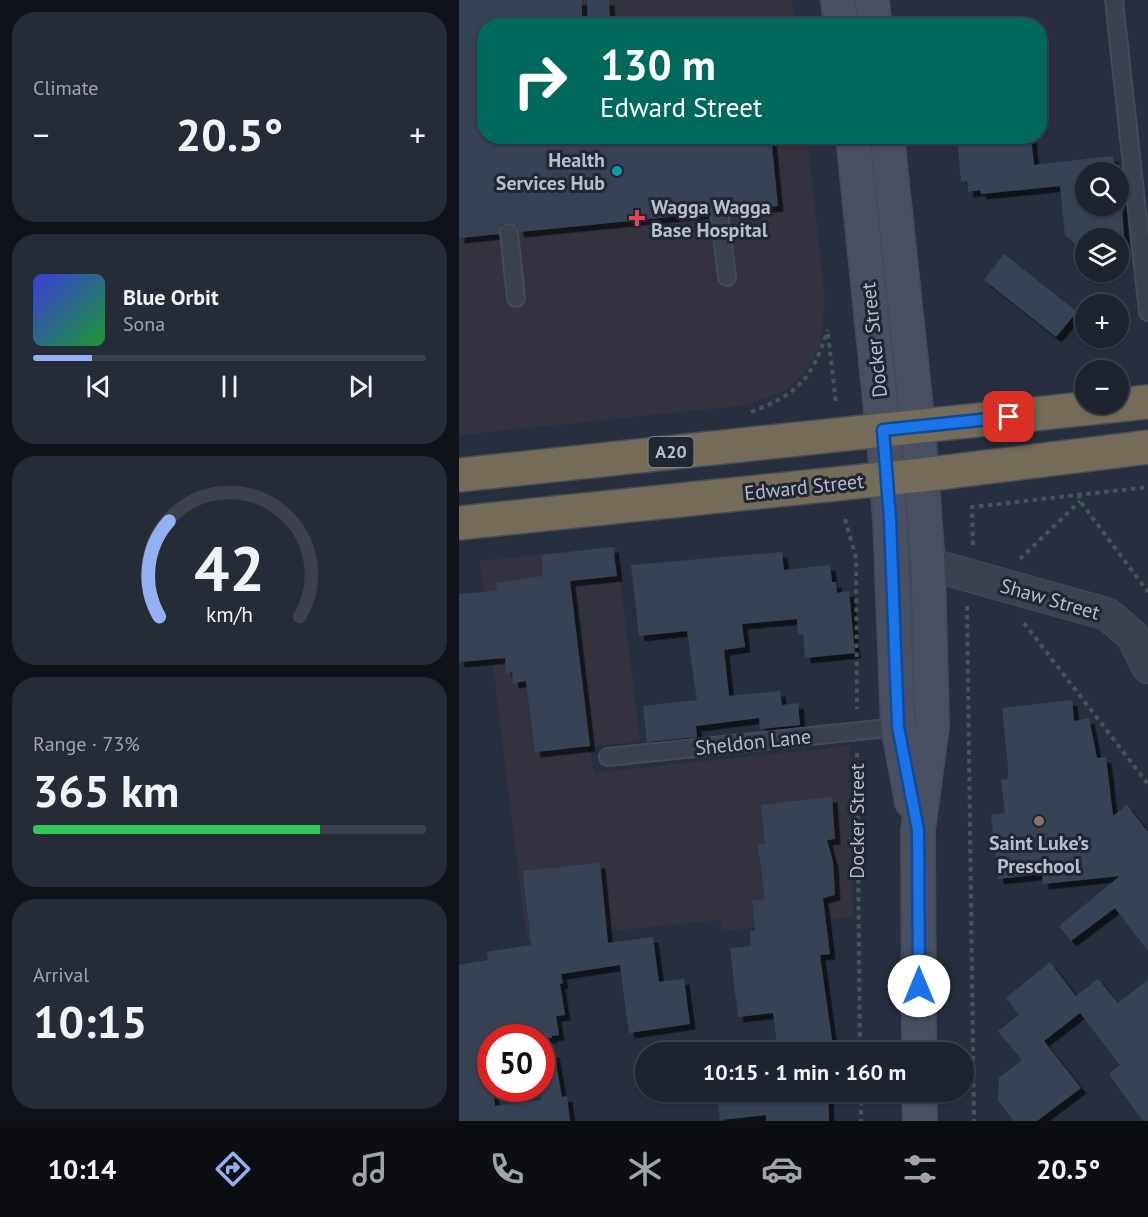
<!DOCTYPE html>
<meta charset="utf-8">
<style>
body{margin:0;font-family:"PT Sans",sans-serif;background:#252b37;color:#f1f3f6;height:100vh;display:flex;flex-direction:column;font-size:22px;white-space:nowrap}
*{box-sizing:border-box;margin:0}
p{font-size:20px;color:#a0a4aa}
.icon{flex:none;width:33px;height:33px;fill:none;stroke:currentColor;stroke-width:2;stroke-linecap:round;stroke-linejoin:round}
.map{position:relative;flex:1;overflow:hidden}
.details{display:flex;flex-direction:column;gap:12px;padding:12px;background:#10131a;width:459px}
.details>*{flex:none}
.banner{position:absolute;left:18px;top:18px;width:570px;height:126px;border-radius:24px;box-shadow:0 2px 4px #0004,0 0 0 2px #3b404b;background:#00695c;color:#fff;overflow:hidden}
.fabs{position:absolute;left:616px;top:162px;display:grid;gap:12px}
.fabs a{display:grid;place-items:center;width:54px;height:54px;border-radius:50%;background:#1d232f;box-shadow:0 2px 4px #0004,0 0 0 2px #3b404b;font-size:30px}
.speed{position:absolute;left:18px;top:1024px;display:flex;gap:12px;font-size:30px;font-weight:700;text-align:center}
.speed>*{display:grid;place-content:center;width:78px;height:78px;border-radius:50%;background:#1d232f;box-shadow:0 2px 4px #0004,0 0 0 2px #3b404b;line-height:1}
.speed .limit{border:9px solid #d22;background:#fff;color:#111}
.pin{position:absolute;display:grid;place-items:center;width:51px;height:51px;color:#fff;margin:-26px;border-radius:12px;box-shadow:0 3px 9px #0006}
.me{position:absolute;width:66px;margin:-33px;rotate:0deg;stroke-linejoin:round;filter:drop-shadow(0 0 4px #0008)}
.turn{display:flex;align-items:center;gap:21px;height:126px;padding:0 24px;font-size:27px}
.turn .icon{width:78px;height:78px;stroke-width:2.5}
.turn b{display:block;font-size:42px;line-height:51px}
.big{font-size:45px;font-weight:700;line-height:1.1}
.details .tile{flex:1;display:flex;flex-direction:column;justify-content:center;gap:9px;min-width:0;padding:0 21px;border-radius:24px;background:#252b37}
.details .dial{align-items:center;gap:0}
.dial svg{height:156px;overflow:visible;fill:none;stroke:#3b404b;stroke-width:7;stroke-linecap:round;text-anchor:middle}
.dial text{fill:#f1f3f6;stroke:none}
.song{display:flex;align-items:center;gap:18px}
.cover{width:72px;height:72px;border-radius:9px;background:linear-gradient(135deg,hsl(240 70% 55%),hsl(130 70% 35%))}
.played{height:6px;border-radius:3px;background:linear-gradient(90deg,#93b0f2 15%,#3b404b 15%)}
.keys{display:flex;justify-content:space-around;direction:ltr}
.heat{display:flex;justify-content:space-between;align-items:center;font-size:33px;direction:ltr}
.charge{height:9px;border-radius:4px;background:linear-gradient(90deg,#34c759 73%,#3b404b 0)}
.trip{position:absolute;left:176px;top:1042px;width:339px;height:60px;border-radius:30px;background:#1d232f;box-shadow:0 2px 4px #0004,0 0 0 2px #3b404b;font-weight:700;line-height:60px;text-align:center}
.tabs{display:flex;height:96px;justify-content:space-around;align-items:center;background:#0c0e13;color:#a0a4aa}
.tabs .icon{width:42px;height:42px}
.tabs .selected{color:#93b0f2}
.tabs b{font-size:27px;color:#f1f3f6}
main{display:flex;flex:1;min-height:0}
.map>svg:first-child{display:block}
.medical{fill:#353240}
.building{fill:#394354;filter:url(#shadow)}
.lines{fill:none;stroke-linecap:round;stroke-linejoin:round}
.lane-casing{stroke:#444a58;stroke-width:20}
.street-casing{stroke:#444a58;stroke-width:34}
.secondary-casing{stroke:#444a58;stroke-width:36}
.highway-casing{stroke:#464c59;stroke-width:36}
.path{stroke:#425458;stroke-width:4;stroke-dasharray:4.5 4.5;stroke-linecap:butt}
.lane{stroke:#3b414f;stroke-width:16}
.street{stroke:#3b414f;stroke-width:32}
.secondary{stroke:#495061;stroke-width:33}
.highway{stroke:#746c58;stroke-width:33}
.route-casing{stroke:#114b97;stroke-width:15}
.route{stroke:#1a73e8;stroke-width:10}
.culture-dot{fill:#0f9aa8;stroke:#202634;stroke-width:2}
.health-dot{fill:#e0444e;stroke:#202634;stroke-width:2}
.education-dot{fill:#8d6e63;stroke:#202634;stroke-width:2}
.labels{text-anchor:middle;stroke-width:6;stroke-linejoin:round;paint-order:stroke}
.shield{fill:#202634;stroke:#8a909c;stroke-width:1.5}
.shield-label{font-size:18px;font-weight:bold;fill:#b7bdc9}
.poi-label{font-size:20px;font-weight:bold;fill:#b7bdc9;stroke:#202634;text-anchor:end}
.street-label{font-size:20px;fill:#b7bdc9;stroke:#202634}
</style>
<main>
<section class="details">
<div class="tile"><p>Climate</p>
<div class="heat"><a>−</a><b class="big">20.5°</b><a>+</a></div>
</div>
<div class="tile">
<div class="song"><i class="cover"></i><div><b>Blue Orbit</b><p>Sona</p></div></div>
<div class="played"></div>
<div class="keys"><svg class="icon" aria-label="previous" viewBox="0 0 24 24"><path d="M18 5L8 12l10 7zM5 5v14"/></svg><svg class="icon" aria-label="pause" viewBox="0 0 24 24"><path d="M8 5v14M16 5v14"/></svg><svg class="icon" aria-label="next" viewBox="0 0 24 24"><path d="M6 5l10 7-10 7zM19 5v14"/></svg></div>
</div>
<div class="tile dial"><svg viewBox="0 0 100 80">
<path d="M14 69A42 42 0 1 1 86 69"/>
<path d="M14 69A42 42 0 0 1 19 20" stroke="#93b0f2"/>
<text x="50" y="56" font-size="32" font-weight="700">42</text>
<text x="50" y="72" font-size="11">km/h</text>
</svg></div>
<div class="tile"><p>Range · 73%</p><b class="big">365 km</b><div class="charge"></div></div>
<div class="tile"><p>Arrival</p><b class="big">10:15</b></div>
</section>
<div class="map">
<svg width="689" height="1121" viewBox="0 0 689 1121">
<defs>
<filter id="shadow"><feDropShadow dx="5.5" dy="5.5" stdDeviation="0" flood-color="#0009"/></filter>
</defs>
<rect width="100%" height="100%" fill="#272f3f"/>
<!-- medical -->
<path class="medical" d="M0,0h333l3,25 -310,1v110l322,1 18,163 -5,46 -13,24 -23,21 -38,14 -287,30z
M157,547l24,194 -51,6 5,26 255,-27 4,171 -131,14 -2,-11 -193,19 -47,-378z"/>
<!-- building -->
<path class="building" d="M0,0h123v20l-71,2v4h-26v110h286l7,70 -49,5 -2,-6 -9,-3 -6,2 -3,9 -190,19 -2,-6 -9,-3 -6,2 -3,9 -40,4z
M128,0h22l1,26h-22z
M498,136h74l3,29 79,-9 1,16h-28v34h33l1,-24 5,67 -6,1v-12h-33v15l-21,-18 -5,-49 -79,8 -1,-4 -12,2 -1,-11 -6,1z
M545,254l73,58 -21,25 -72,-57z
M154,547l4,29 -47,5 20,165 -55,6 -9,-71 -13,2 -1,-11 -6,1 -1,-15 -46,4v-68l38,-3 -1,-8 47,-7 -1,-21z
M323,552l2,18 46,-5 2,17h4l1,11 12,-2 6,62 -50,5 -2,-24 -5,1 -1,-16 -55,5 3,23 -21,3 5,46 51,-5 2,14 16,-2 2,22 -40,4 -1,-11 -63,8 1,11 -50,5 -4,-36 54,-6 -10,-69 -48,5 -8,-71z
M613,700l2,21 15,-3 8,40 9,-1 7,59 14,-11 21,27v119l-33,-43 -44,33 -12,-15 61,-50 -77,8 -1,-10 -44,5 -7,-64 14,-2 -4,-33 7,-1v-13l-6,-58z
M373,797l3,42 -8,1 6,22 2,33 -12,3 7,56 -10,1 12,85 -13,2 2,11h-34l-1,-9 -9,1 -4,-32 -35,4 -8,-69 21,-2 -1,-15h5l-3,-30 13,-2 -7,-54 7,-1 -4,-39z
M141,863l8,80 45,-6 6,45 25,-3 6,45 -61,9 -9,-68 -59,9 2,9 -3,1 5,31 -9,1 3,19 -7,1v2h-67l6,38v13h2l2,17 46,-6v-47l13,-1 8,45 5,-1 3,25h-111v-156l29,-5 -1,-8 44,-7 -8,-74z
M591,962l26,34 22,-17 20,24 30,-23v141h-5l-34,-47 11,-9 -40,-52 -36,28 37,47 -44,33h-23l-16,-21 1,-22 23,-18 -24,-29 21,-16 -13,-17z
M258,1092h111l1,29h-63v-6l-46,5z"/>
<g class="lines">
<defs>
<path id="lane" d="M655,0l34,312
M260,212l8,65
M50,233l7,65
M149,757l290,-30"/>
<path id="street" d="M469,564l179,50 25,21 16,32"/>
<path id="secondary" d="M379,0l3,26
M413,0l3,26
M394,136l30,294 7,89 8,208 14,75
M428,136l31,291 10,137 4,162 -14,104 1,223
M460,1092l1,29"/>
<path id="highway" d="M0,475l689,-73
M0,523l463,-48 226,-28"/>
</defs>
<!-- lane casing -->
<use href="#lane" class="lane-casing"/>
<!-- street casing -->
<use href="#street" class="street-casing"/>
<!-- secondary casing -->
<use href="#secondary" class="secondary-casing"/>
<!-- highway casing -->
<use href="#highway" class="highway-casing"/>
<!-- path -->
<path class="path" d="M369,334l8,70
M292,412c48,-18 61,-34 77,-82
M620,494l1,7 68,91
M386,519l11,39 1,151
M514,545l-1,-38 176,-20
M561,559l60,-58
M508,606l7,515
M565,623l124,161
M398,753l3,300
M402,1092v29"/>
<!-- lane -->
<use href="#lane" class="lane"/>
<!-- street -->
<use href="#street" class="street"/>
<!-- secondary -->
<use href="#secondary" class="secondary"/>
<!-- highway -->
<use href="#highway" class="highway"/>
</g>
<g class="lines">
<defs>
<path id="route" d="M460,986l-1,-156 -20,-103 -8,-208 -7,-89 126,-13"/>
</defs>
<!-- route casing -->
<use href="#route" class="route-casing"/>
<!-- route -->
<use href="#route" class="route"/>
</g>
<!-- markers -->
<circle class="culture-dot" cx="158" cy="171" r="6"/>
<path class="health-dot" d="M175 209h6v6h6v6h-6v6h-6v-6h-6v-6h6z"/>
<circle class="education-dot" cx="580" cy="821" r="6"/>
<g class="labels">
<!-- shield labels -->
<rect class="shield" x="189.5" y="437" width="45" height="30" rx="4.5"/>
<g class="shield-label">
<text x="212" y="458">A20</text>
</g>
<!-- poi labels -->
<g class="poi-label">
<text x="146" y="167">Health<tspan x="146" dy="23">Services Hub</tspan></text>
<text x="192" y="214" text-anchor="start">Wagga Wagga<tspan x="192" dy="23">Base Hospital</tspan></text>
<text x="580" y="850" text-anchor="middle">Saint Luke’s<tspan x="580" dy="23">Preschool</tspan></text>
</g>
<!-- street labels -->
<g class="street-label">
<text transform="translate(415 340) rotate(-96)" y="7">Docker Street</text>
<text transform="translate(345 487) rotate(-6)" y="7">Edward Street</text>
<text transform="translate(591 599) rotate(16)" y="7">Shaw Street</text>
<text transform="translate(294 742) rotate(-6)" y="7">Sheldon Lane</text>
<text transform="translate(398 821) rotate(-90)" y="7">Docker Street</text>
</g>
</g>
</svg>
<div class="fabs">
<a><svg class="icon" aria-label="search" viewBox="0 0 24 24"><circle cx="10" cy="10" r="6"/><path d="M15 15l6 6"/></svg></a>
<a><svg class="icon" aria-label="layers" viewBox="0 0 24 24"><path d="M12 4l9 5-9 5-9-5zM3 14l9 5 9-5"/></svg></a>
<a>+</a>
<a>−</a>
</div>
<div class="speed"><div class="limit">50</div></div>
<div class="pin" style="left:550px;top:417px;background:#d93025"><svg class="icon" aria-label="arrive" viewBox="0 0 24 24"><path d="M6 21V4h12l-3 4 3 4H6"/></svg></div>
<svg class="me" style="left:460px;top:986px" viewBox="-20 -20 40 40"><circle r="19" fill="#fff"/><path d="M0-13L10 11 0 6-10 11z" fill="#1a73e8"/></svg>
<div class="trip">10:15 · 1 min · 160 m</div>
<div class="banner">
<div class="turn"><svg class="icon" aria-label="right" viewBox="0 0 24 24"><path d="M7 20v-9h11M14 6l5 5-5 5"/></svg><div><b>130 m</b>Edward Street</div></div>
</div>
</div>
</main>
<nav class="tabs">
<b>10:14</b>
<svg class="icon selected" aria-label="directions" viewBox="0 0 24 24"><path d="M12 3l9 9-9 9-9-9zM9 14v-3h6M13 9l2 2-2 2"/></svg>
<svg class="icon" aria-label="music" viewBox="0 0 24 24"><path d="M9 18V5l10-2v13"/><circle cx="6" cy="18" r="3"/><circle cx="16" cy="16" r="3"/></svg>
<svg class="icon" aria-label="phone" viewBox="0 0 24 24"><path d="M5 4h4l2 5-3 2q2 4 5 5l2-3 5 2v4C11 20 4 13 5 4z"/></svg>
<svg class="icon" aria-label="climate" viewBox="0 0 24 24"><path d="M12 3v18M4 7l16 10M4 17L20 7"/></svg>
<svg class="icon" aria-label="car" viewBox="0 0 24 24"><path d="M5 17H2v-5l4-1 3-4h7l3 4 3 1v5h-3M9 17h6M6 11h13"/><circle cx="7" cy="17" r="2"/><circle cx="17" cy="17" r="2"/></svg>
<svg class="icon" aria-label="filters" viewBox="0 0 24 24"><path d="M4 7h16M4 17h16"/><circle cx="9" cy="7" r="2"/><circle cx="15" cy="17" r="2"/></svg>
<b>20.5°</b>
</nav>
